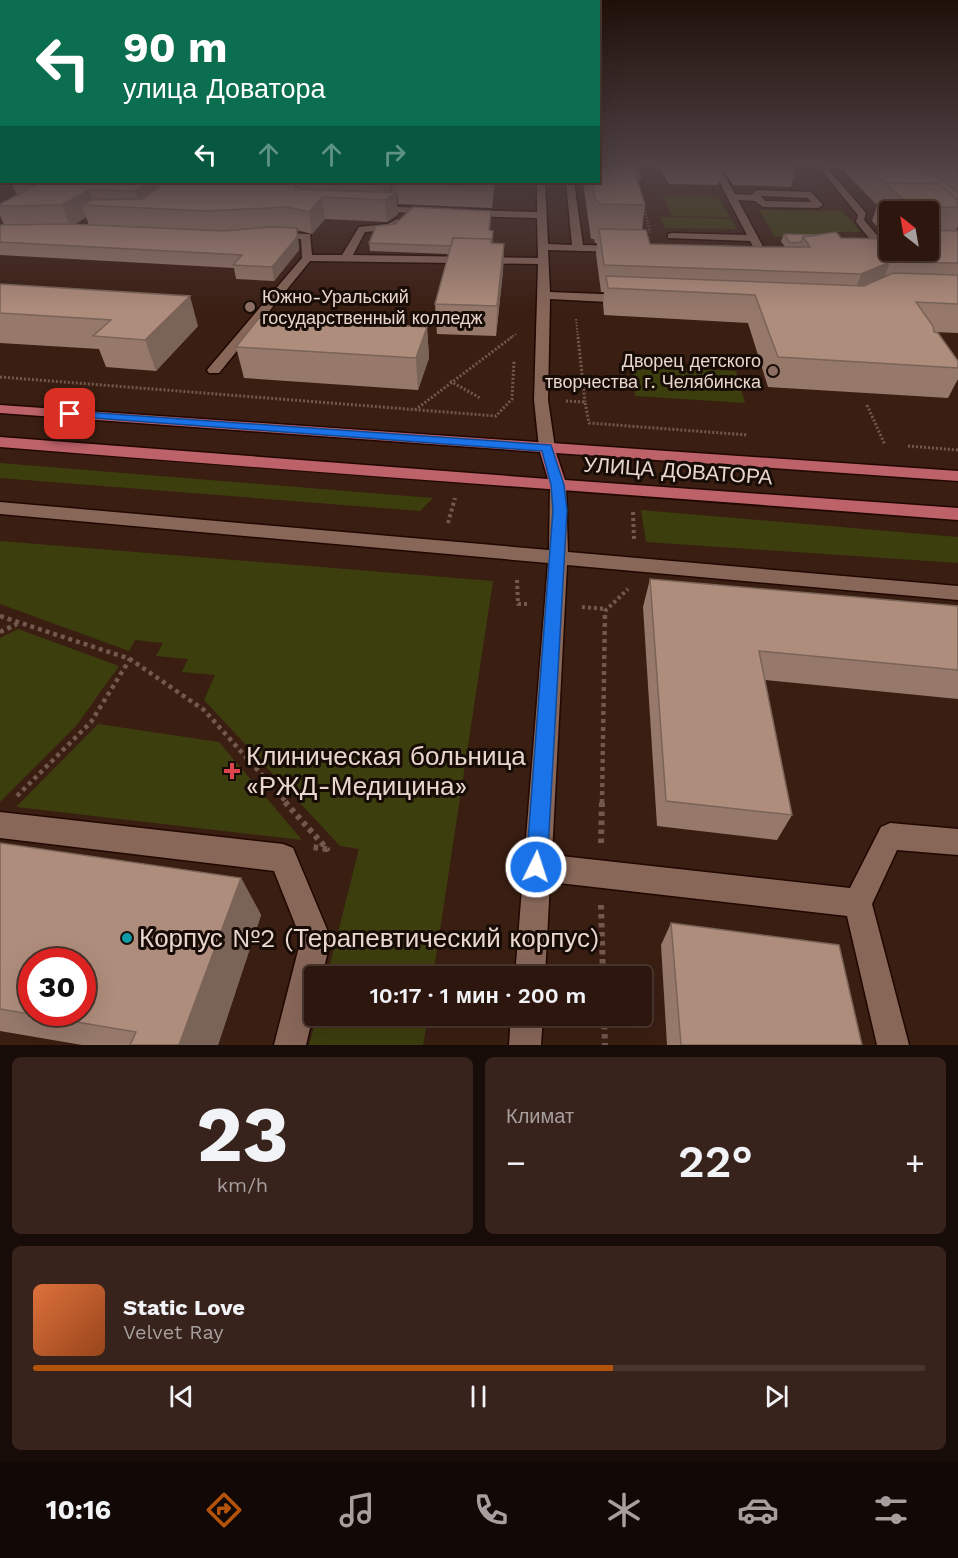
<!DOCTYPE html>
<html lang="ru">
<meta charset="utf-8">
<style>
body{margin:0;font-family:"Work Sans",sans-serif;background:#38231c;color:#f1f3f6;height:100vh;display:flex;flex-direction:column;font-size:22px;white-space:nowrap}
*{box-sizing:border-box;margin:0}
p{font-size:20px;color:#a69f9e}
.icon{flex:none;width:33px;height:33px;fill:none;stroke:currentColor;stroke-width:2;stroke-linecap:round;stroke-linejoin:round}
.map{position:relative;height:1045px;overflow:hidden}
.panel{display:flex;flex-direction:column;gap:12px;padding:12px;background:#180c08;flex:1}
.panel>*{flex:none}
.guide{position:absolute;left:0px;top:0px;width:600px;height:183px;box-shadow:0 6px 24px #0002,0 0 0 2px #48352e;background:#0b6e4f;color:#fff;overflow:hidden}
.needle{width:39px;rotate:329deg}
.controls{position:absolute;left:879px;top:201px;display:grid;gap:12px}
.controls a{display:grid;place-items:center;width:60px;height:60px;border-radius:6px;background:#2c160e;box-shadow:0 6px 24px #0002,0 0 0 2px #48352e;font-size:30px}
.speed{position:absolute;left:18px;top:948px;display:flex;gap:12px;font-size:30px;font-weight:700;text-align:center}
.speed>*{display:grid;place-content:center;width:78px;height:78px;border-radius:50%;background:#2c160e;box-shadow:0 6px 24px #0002,0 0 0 2px #48352e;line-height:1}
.speed .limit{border:9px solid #d22;background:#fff;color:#111}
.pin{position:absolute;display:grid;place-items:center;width:51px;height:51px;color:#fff;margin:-26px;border-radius:12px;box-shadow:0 3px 9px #0006}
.me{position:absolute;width:66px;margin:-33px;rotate:4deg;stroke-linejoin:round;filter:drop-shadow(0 0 4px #0008)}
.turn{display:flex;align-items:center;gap:21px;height:126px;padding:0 24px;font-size:27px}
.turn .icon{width:78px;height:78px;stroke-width:2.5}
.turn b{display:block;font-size:42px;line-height:51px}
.lanes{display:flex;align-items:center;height:57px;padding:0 24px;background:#0003;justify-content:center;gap:30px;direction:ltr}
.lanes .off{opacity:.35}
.big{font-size:45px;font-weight:600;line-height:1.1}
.panel .card{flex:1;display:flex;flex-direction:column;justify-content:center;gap:9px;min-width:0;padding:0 21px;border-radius:9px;background:#38231c}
.panel .dial{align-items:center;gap:0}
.dial b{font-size:78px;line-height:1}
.song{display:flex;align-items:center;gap:18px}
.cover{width:72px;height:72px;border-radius:9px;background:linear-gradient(135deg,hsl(20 70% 55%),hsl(20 70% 35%))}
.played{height:6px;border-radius:3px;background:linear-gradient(90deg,#b45309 65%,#48352e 65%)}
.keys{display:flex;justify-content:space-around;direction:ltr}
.heat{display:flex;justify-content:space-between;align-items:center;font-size:33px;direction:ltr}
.panel .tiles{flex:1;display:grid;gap:12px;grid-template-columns:1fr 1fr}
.card:last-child{grid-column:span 2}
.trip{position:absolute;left:304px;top:966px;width:348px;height:60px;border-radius:6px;background:#2c160e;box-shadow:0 6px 24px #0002,0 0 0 2px #48352e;font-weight:600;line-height:60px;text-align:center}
.tab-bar{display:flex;height:96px;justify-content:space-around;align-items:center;background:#120906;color:#a69f9e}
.tab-bar .icon{width:42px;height:42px}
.tab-bar .selected{color:#b45309}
.tab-bar b{font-size:27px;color:#f1f3f6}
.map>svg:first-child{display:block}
.green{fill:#3c3e0e}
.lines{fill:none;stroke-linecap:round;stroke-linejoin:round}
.minor-casing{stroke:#200700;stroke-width:3}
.major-casing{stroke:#200700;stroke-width:3}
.path-far4{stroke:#72594e;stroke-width:2;stroke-dasharray:1.5 1.5;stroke-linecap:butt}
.path-far3{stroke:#72594e;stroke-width:3;stroke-dasharray:2 2;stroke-linecap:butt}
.path-far2{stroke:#72594e;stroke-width:4;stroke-dasharray:3 3;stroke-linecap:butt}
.path-far1{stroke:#72594e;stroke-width:4.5;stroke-dasharray:4 4;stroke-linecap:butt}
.path{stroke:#72594e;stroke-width:6;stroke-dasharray:4.5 4.5;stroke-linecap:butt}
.minor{fill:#886759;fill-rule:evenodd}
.major{fill:#bd6269;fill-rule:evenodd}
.wall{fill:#96796b;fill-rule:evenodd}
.shaded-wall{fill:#7a6357}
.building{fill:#af8d7c;stroke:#7a6357;stroke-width:1.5;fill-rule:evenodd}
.route{fill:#1a73e8;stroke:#114b97;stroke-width:1.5}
.education-dot{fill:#8d6e63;stroke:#180c07;stroke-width:2}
.health-dot{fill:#e0444e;stroke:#180c07;stroke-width:2}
.culture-dot{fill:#0f9aa8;stroke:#180c07;stroke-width:2}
.labels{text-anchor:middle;stroke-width:6;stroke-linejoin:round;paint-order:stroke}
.far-poi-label{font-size:18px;fill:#e9d6ce;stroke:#180c07;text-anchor:start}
.street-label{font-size:21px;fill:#e9d6ce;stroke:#180c07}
.near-poi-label{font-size:26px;fill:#e9d6ce;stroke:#180c07;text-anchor:start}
</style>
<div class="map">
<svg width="958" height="1045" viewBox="0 0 958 1045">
<rect width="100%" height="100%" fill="#3a1e12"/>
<!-- green -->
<path class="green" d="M663,196l55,1 12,20 -58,-1z
M759,210l83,1 19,21h-29l5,6 -62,-1z
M661,217l70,2 6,10 -72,-1z
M632,365l104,6 9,32 -110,-7z
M0,463l433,35 -13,13 -420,-33z
M641,510l317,27v26l-312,-21z
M0,541l493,40 -60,395h-106l32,-127 -19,-3 -136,-146 11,-25 -33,-3 6,-13 -32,-3 7,-13 -28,-3 -6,11 -129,-47z
M18,629l101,37 -43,60 -76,76v-164z
M98,724l121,18 83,98 -286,-33z
M317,1016h111l-5,29h-114z"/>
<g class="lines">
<defs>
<path id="minor" d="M631,166h8l3,14h-6z
M711,166h8l16,28 17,1 4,-5 55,2 12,13 -5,3 -55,-1 -8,-6 -17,-1 30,56 -5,3 -4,-1 -9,-17 -82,-3v-4l4,-1 75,2zM761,196l47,2 3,4 -46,-1z
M818,166h56l-3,3h-43l38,44 -2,7 24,28v4h-8l-24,-30 2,-7z
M0,172h2v5h-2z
M394,182h8l-8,25 40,1 5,3 -5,3 -62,-3v-4h13z
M537,182h8l3,62 24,1 -6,-63h8l9,63 36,1 5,3 -5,3 -71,-2 2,42 76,3 6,4 -6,4 -76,-4 -2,101 7,48 -2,3 -6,2 -8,-5 -5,-48 4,-136 -228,-3 -91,112h-10l-2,-3 95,-112 -1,-19 -26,-1 -4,-1v-4l39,1 2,21h30l17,-28 29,-3 9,-5 5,3 -8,7 -29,3 -12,23 185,3 -1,-40 -69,-2 -5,-3 5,-3 69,2z
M558,480l8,5 2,67 390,34v14l-391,-35 -15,290 298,33 31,-61 9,-4 68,6v26l-61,-5 -25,54 37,141h-32l-30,-129 -297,-34 -5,94h-30l33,-413 -548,-49v-12l549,48 1,-65z
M0,812l283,32 10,4 38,91 -9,37h-7v31l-9,38h-32l27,-106 -27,-68 -274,-33z
M511,1016h32l-2,29h-32z"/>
<path id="major" d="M0,169h2l-2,5z
M0,405l958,66v10l-402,-28 9,27 393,28v12c-319,-25 -639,-47 -958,-73v-10l548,42 -8,-27 -540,-39z"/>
</defs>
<!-- minor casing -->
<use href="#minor" class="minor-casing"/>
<!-- major casing -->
<use href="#major" class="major-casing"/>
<!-- path-far4 -->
<path class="path-far4" d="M644,205l6,28
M576,319l2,19
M510,338l6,-4"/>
<!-- path-far3 -->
<path class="path-far3" d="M578,337l7,65
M0,377l496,39 16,-17 2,-38
M450,381l30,17
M566,401l19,1 4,21 159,12
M867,405l18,40
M415,410l97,-73
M908,446l50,4"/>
<!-- path-far2 -->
<path class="path-far2" d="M633,512l1,28
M448,523l7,-25
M517,580l1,24h9
M582,607l23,2
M605,611l23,-22"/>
<!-- path-far1 -->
<path class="path-far1" d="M0,616l130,43 74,51 83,93
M0,632l17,-8
M17,796l74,-74 39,-63
M602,803l3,-193"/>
<!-- path -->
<path class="path" d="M285,802l42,47 -16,-2
M601,843l1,-41
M601,905l2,71
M604,1016l1,29"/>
<!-- minor -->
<use href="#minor" class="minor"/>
<!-- major -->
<use href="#major" class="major"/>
</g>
<!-- wall -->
<path class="wall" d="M658,166h138l-5,21 -58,-2 -11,-17 -4,17 -49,-1z
M846,166h112v60l-2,5h2v102l-24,-1 24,29v18l-10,19 -180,-11 -20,-64 -144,-8 -1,-12 1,-11h-3l-5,-38 1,-11h-2l-1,-4h-3l-8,-57h15l47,23 -3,25 8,14 135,3 -4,-6 3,-7 57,4 48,1 -17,-18 5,-16 -33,-34zM890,212h38v38h-38z
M11,182h382l-4,11h7l2,21 -11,8 -62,-3 -13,15 -15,-4 2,20 -25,31 -38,-2 -2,-11 -234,-13v-30h4l-4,-10v-11l17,-9zM86,217l3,8h-15z
M397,182h98l-3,26 -94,-4z
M491,211l-1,19 2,13 12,1 -1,27 -7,65 -59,-2 -2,-30 14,-50 -79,-3 -1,-8z
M0,284l198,42 -42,45 -50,-4 -7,-18 -99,-6z
M427,327l2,31 -11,32 -174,-12 -8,-31z
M650,579l308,27v93l-193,-19 27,135 -15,25 -120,-14 -14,-219z
M0,843l241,35 20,37 -43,130h-136l-82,-14z
M671,923l191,122h-195l-6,-100z"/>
<!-- shaded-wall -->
<path class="shaded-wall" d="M148,182h9l4,15 -21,11 -5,-17z
M294,182h3l3,19 -2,2z
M383,182h10l-7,18 10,-7 2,21 -11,8 -2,-22h-1z
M493,182h2l-3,26 1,-21z
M89,190l5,16 -12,-1 4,12 -16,10 -8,-22z
M322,197l3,22 -13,15 -3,-22z
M297,228l2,22 -25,31 -2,-14z
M504,244l-1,27 -7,65 1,-30z
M890,262l-10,27 -28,12 9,-27z
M190,296l8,30 -42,45 -11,-31z
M427,327l2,31 -11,32 -2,-32z
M241,878l20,37 -43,130h-39z"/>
<!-- building -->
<path class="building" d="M598,166h35l12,39 -46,-1 -1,-4h-3l-3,-18h6z
M866,166h58l34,27v7l-20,-16 -53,-1v1z
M940,166h18v15z
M41,182h107l-13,9 -46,-1 -27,15 -62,1v-2z
M165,182h130h-1l1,5 5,2 96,4 -11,7 -63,-3 -13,15 -21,-5 -83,4 -123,-6 9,-5 51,-1z
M337,182h46v1z
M397,182h96v5l-97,-4z
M885,183l53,1 20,16v7l-40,1 -1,4z
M413,207l78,4 -2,19 4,1 -1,12h-1v-4l-38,-1 -2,8 -82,-3 7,-17 19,-2z
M68,224l157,7 44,-4 28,1v9l-25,30 -39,-2 9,-10 -242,-13v-17z
M599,229l47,1 4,14 113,3h47l-7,-10 33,-5 5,6 49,1v11h38v-20l30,1v32l-68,-1 -29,12 -257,-9z
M784,234l34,1h1l-16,2 -2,5 -11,1z
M453,238l38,1v4l13,1 -7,62 -62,-2z
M893,273l65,2v29l-42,-2 17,24 1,6 4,1 20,28v7l-180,-11 -23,-62 -147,-7 -2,-12 258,10z
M0,284l190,12 -45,44 -52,-4 18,-16 -111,-7z
M259,318l168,9 -11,31 -180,-11z
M650,579l308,27v64l-199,-19 33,164 -126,-14z
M0,843l241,35 -62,167h-49l6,-13 -136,-23zM32,962h50v50h-50z
M671,923l168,22 23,100h-181z"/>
<!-- sky -->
<linearGradient id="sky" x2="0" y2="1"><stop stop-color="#20100a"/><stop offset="0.53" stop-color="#4f4144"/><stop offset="1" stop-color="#4f4144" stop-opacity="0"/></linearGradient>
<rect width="958" height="312" fill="url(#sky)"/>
<!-- route -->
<path class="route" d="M70,411l481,34 13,40 3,25 -20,357 -3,7 -8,3 -7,-3 -3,-7 27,-357 -2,-25 -9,-34 -476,-35 -1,-2z"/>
<!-- markers -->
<g class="education-dot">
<circle cx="250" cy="307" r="6"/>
<circle cx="773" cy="371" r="6"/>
</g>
<path class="health-dot" d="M229 762h6v6h6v6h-6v6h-6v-6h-6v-6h6z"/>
<circle class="culture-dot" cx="127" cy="938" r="6"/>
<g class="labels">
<!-- far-poi labels -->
<g class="far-poi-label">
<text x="262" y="303">Южно-Уральский<tspan x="262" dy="21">государственный колледж</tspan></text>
<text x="761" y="367" text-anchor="end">Дворец детского<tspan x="761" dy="21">творчества г. Челябинска</tspan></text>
</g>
<!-- street labels -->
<g class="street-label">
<text transform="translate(678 471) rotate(4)" y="7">УЛИЦА ДОВАТОРА</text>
</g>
<!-- near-poi labels -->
<g class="near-poi-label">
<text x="246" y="765">Клиническая больница<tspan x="246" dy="30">«РЖД-Медицина»</tspan></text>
<text x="139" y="947">Корпус №2 (Терапевтический корпус)</text>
</g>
</g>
</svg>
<div class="controls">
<a><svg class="needle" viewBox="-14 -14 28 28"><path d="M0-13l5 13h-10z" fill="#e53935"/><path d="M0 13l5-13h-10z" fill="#a69f9e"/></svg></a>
</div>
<div class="speed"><div class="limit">30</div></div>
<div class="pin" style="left:70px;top:414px;background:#d93025"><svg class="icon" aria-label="arrive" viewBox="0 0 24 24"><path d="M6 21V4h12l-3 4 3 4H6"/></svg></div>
<svg class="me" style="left:536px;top:867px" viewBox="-20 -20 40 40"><circle r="17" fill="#1a73e8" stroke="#fff" stroke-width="3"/><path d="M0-11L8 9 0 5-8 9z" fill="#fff"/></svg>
<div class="trip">10:17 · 1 мин · 200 m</div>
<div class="guide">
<div class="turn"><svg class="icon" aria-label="left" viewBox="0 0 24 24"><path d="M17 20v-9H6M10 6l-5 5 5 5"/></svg><div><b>90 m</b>улица Доватора</div></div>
<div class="lanes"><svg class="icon" aria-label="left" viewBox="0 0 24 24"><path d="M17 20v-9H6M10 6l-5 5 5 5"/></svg><svg class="icon off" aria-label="ahead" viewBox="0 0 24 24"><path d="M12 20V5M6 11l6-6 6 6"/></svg><svg class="icon off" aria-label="ahead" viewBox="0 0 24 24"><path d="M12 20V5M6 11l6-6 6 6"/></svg><svg class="icon off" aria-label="right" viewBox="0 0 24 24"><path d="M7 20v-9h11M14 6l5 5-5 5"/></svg></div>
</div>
</div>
<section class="panel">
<div class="tiles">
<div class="card dial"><b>23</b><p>km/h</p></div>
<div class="card"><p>Климат</p>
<div class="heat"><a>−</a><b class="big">22°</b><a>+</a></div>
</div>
<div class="card">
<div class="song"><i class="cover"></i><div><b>Static Love</b><p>Velvet Ray</p></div></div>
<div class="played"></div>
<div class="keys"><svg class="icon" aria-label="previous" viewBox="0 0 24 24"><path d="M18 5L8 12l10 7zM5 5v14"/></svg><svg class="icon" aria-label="pause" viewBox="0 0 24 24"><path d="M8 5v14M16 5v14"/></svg><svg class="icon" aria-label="next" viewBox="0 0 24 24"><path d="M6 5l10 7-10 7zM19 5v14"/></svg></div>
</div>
</div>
</section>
<nav class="tab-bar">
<b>10:16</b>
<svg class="icon selected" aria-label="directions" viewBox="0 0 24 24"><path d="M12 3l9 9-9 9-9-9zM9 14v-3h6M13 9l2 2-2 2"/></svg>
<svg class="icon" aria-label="music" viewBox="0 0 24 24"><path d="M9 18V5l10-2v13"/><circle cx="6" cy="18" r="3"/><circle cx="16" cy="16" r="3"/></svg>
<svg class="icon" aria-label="phone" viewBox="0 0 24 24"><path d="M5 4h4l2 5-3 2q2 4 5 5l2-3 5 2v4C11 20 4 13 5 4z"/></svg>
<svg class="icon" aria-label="climate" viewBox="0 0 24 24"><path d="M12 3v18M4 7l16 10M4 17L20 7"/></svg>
<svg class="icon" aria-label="car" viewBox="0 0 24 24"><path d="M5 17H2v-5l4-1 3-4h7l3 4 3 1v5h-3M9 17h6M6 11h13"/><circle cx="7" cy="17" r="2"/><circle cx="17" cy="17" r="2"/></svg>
<svg class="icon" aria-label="filters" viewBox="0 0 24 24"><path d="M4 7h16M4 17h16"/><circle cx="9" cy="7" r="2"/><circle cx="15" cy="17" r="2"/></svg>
</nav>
